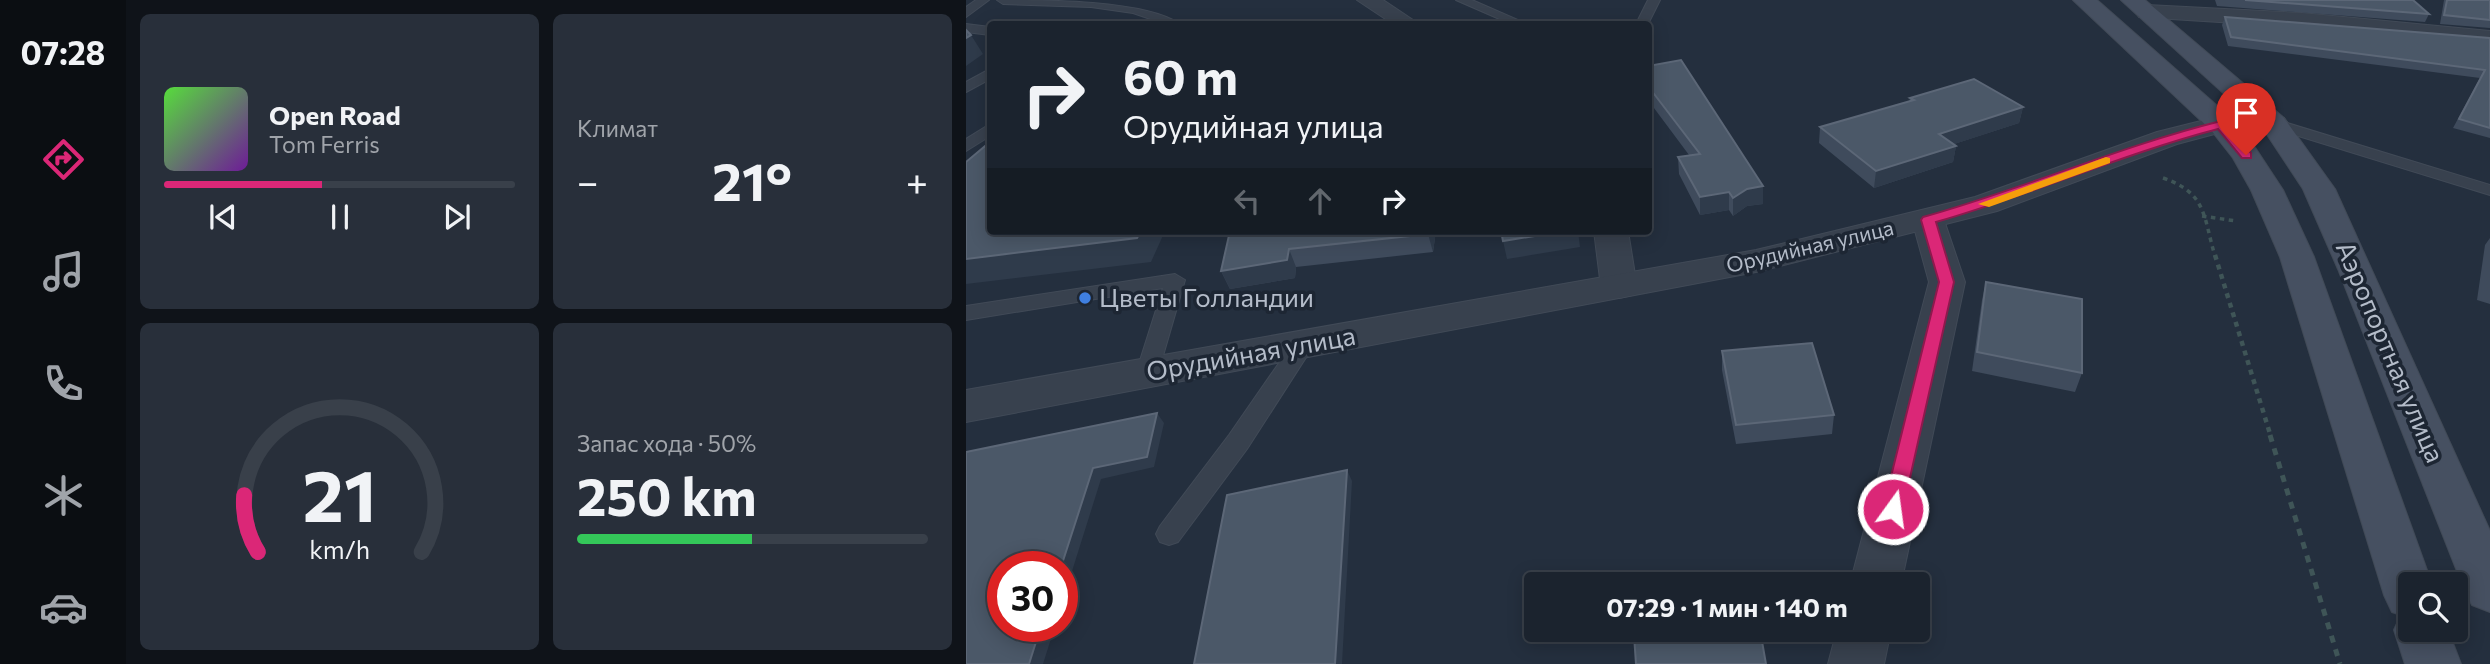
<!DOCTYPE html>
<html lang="ru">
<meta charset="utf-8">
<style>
body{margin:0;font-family:Commissioner,sans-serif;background:#282f3a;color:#f1f3f6;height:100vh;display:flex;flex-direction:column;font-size:26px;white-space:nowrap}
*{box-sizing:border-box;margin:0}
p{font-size:23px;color:#a0a4aa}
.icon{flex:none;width:38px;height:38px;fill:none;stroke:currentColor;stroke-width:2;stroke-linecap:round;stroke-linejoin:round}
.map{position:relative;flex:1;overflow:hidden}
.sheet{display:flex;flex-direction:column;gap:14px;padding:14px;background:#0f1319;width:840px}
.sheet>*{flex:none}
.guide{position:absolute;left:21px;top:21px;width:665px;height:214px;border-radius:7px;box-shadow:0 4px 18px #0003,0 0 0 2px #39404a;background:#1b232e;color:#f1f3f6;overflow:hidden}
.fabs{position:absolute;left:1432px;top:572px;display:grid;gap:14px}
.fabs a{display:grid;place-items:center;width:70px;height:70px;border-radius:7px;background:#1b232e;box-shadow:0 4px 18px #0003,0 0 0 2px #39404a;font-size:35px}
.speed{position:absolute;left:21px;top:551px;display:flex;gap:14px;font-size:35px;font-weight:700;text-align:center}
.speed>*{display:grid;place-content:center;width:91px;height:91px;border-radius:50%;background:#1b232e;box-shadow:0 4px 18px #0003,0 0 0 2px #39404a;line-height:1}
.speed .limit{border:10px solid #d22;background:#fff;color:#111}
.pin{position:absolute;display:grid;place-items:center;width:60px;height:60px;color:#fff;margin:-72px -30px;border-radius:50% 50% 50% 0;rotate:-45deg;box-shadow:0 0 7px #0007}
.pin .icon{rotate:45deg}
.me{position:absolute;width:77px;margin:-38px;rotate:14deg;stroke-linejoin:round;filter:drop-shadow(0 0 5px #0008)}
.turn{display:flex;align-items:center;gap:24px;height:147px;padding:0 21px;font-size:32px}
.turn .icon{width:91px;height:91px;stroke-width:2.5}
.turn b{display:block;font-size:49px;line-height:60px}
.lanes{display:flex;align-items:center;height:66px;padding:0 21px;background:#0003;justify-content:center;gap:35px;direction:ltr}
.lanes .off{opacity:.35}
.big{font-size:52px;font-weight:700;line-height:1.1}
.sheet .tile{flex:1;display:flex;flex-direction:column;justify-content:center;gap:10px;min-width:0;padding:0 24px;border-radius:10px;background:#282f3a}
.sheet .dial{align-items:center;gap:0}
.dial svg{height:182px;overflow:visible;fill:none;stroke:#39404a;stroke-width:7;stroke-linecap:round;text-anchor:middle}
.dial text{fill:#f1f3f6;stroke:none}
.song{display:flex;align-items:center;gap:21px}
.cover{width:84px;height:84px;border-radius:10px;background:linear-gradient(135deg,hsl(110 70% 55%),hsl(280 70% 35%))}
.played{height:7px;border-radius:4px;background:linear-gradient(90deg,#db2777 45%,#39404a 45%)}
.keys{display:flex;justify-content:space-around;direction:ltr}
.heat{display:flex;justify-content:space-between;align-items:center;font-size:38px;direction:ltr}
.charge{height:10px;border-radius:5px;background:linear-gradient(90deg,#34c759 50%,#39404a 0)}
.sheet .tiles{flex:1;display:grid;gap:14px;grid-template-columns:repeat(2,1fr)}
.trip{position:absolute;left:558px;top:572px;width:406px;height:70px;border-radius:7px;background:#1b232e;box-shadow:0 4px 18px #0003,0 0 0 2px #39404a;font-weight:700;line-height:70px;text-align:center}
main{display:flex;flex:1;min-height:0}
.dock{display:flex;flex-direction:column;width:126px;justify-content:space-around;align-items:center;background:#0b0e12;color:#a0a4aa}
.dock .icon{width:49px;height:49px}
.dock .selected{color:#db2777}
.dock b{font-size:32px;color:#f1f3f6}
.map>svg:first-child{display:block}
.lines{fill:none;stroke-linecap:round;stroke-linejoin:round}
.service-casing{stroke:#414a57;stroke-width:2}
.minor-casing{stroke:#414a57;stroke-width:2}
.tertiary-casing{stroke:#414a57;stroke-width:2}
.secondary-casing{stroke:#414a57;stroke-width:2}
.path-far2{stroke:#3f5557;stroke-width:3.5;stroke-dasharray:4.5 4.5;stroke-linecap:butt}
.path-far1{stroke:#3f5557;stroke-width:4.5;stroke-dasharray:5 5;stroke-linecap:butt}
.path{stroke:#3f5557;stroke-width:5;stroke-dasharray:7 7;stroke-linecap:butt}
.service{fill:#38414e;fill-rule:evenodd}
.minor{fill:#38414e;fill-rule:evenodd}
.tertiary{fill:#38414e;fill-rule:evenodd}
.secondary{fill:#465061;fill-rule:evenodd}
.wall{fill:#3f4b5c}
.shaded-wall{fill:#2f3b4b}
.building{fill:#4b5868;stroke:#5c6777;stroke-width:2}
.route{fill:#db2777;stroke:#8e194d;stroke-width:2}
.slow{fill:#f59e0b}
.shop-dot{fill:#3f7fe0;stroke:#1d2633;stroke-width:2.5}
.labels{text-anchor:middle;stroke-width:7;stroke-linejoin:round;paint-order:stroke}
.far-street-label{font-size:21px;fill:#b4bcc9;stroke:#1d2633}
.poi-label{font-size:26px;fill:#b4bcc9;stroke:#1d2633;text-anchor:start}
.street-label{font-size:26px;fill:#b4bcc9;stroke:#1d2633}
</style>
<main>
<nav class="dock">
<b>07:28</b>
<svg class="icon selected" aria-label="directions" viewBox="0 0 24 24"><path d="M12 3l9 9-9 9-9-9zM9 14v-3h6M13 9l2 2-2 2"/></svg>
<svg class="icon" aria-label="music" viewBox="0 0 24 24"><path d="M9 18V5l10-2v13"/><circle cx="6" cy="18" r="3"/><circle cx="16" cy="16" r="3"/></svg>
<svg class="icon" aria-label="phone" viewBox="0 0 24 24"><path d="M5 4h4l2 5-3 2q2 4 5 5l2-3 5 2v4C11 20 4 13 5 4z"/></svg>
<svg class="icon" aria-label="climate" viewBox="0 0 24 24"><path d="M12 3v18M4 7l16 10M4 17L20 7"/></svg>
<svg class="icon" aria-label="car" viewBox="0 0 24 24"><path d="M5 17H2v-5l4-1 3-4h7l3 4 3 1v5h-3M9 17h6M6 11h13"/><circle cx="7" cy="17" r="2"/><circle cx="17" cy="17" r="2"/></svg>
</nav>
<section class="sheet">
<div class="tiles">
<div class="tile">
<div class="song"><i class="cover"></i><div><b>Open Road</b><p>Tom Ferris</p></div></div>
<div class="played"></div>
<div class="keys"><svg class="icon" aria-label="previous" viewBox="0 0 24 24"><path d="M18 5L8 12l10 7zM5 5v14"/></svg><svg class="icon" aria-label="pause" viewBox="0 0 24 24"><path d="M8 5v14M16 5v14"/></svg><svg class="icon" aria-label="next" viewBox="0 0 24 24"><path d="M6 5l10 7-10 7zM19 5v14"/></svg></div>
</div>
<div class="tile"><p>Климат</p>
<div class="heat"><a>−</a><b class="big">21°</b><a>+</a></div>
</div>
<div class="tile dial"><svg viewBox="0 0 100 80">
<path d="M14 69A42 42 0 1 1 86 69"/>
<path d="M14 69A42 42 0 0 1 8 44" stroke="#db2777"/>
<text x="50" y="56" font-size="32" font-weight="700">21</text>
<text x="50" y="72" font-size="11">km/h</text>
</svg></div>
<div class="tile"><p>Запас хода · 50%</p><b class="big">250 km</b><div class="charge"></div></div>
</div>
</section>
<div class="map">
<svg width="1524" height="664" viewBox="0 0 1524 664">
<rect width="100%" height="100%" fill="#242f3e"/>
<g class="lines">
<defs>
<path id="service" d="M10,0h13l-23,17v-10z
M31,0c46,0 148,0 183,24h-15l-32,-11 -42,-6 -88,-3z
M490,0h16l55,24h-16z
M682,0h12l-12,24h-12z
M0,24l24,3v8l-24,-3z
M24,69v10l-24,13v-10z
M1308,119l216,66v10l-221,-68 -3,-3z
M24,124v12l-24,15v-12z
M209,274l10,6 -27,93 -3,6h-16l-3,-6 27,-85 -197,32v-14z
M337,338l8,2 3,5 -67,104 -69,93 -9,3 -9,-3 -4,-8 4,-8 69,-91 66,-95z"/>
<path id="minor" d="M391,0h26l36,24h-26z
M1181,5l155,8 188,18v14l-188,-18 -163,-10 -3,-5 3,-5z
M962,210l12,3 4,7 21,62 -64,302h-51l79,-302 -17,-62 4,-7z
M628,231h34l9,56 -5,8 -13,3 -13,-3 -5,-8z
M871,630h54l-7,34h-56z"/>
<path id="tertiary" d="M1255,116l63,2 4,6 -4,6 -62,2 -45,12 -180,67 -241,61 -790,150v-32l790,-140 219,-53 182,-65z"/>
<path id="secondary" d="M1107,0h24l134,118 25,31 27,41 31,67 118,327h-22v46h38l13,34h-56l-11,-34 7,-15 -9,-3 -8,-17 -104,-338 -29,-67 -18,-32 -22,-28z
M1155,0h24l139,118 51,71 155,342v81l-18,-7 -8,-16 -126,-320 -35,-80 -39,-59z"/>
</defs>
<!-- service casing -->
<use href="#service" class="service-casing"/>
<!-- minor casing -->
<use href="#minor" class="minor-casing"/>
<!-- tertiary casing -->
<use href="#tertiary" class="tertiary-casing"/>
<!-- secondary casing -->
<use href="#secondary" class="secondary-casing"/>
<!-- path-far2 -->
<path class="path-far2" d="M1197,178c44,15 40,38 52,78
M1236,216l34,5"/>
<!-- path-far1 -->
<path class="path-far1" d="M1249,255l56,182"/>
<!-- path -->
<path class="path" d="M1304,435l70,229"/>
<!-- service -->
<use href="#service" class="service"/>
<!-- minor -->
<use href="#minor" class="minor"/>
<!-- tertiary -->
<use href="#tertiary" class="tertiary"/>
<!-- secondary -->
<use href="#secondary" class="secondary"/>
</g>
<!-- wall -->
<path class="wall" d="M1249,0h198l16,14 -4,8 -208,-16z
M1478,0h46v28l-50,-4z
M1259,17l265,21v100l-37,-10 27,-50 -252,-32 -6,-21z
M682,66l115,120v18l-16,2 -14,10 -4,-6 -29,5 -21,-41 -1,-17 11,-2 -41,-55z
M944,98l113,9 -4,16 -65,21 2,2 -3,16 -79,26 -55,-45 1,-16 89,-25z
M264,231h206l-3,21 -137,15 -1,11 -65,11 -9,-18z
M1524,238v66l-13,-4 8,-55z
M1020,282l96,91 -7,19 -103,-21 10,-71z
M756,351l112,64 -2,19 -96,10 -14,-74z"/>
<!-- shaded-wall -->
<path class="shaded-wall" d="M5,35l12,19 -17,12v-28z
M1057,107l-4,16 -83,27 3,-16z
M990,146l-3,16 -79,26 2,-17z
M797,186v18l-16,2 -14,10v-18l14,-9z
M763,192v18l-29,5v-18z
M175,231h24l-14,31 -185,22v-25z
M462,231h8l-3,21 -5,-18z
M600,231h12l2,16 -73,12 -4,-18z
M323,249l7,18 -1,11 -65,11 -9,-18z
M191,413l7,10 -10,44 -53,12 -39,124v-36h-1l32,-99z
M381,470l5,11 -10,183h-7z
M75,626h14l-12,38h-14z"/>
<!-- building -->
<path class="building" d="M1279,0h168l16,14z
M1481,0h43v20l-46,-5z
M1259,17l265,21v90l-31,-9 26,-49 -254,-33z
M0,30l5,5 -5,3z
M715,60l82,126 -16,3 -14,9 -4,-6 -29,5 -22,-40 22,-3 -52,-68v-20z
M1008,79l49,28 -84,27 17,12 -80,25 -56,-44 94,-27 -4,-2z
M24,142v89h151l-4,7 -171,21v-97z
M264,231h198v3l-139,15 -2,11 -66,11z
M535,231h65l-63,10z
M1020,282l96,17v74l-105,-21z
M846,343l22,72 -98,10 -14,-74z
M191,413l-10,44 -54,11 -32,99h-58v59h38l-12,38h-63v-212z
M381,470l-12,194h-141l33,-169z
M710,630h84l6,34h-130l-2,-29z"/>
<!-- route -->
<path class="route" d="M1255,121l30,32v5h-9l-24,-29c-96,25 -187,66 -282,93l18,60 -51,227 -3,6h-14l-3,-6 56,-227 -18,-62 2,-3c101,-28 197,-71 298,-96z"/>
<!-- slow -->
<path class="slow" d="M1140,157l4,1v5l-121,44 -11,-3z"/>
<!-- markers -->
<circle class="shop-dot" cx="119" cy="298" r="7"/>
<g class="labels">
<!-- far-street labels -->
<g class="far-street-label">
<text transform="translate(844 247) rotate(-13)" y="7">Орудийная улица</text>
</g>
<!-- poi labels -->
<g class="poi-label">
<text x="133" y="307">Цветы Голландии</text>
</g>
<!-- street labels -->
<g class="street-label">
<text transform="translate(1424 352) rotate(67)" y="9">Аэропортная улица</text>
<text transform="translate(285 354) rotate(-10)" y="9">Орудийная улица</text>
</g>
</g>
</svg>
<div class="fabs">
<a><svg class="icon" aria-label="search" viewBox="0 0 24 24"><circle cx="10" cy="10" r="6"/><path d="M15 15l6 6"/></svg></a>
</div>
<div class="speed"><div class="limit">30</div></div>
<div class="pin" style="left:1280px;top:155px;background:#d93025"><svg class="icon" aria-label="arrive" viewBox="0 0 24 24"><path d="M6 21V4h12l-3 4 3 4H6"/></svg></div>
<svg class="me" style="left:927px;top:509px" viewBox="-20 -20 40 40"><circle r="17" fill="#db2777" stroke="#fff" stroke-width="3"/><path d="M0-11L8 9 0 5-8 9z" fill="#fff"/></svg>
<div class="trip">07:29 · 1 мин · 140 m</div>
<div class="guide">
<div class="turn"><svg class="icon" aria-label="right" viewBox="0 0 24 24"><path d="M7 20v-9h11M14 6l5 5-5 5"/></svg><div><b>60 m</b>Орудийная улица</div></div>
<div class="lanes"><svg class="icon off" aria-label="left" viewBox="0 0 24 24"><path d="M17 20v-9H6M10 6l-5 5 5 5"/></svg><svg class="icon off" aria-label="ahead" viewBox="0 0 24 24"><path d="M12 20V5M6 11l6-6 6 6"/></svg><svg class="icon" aria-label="right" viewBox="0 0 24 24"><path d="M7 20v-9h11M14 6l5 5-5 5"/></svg></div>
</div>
</div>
</main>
